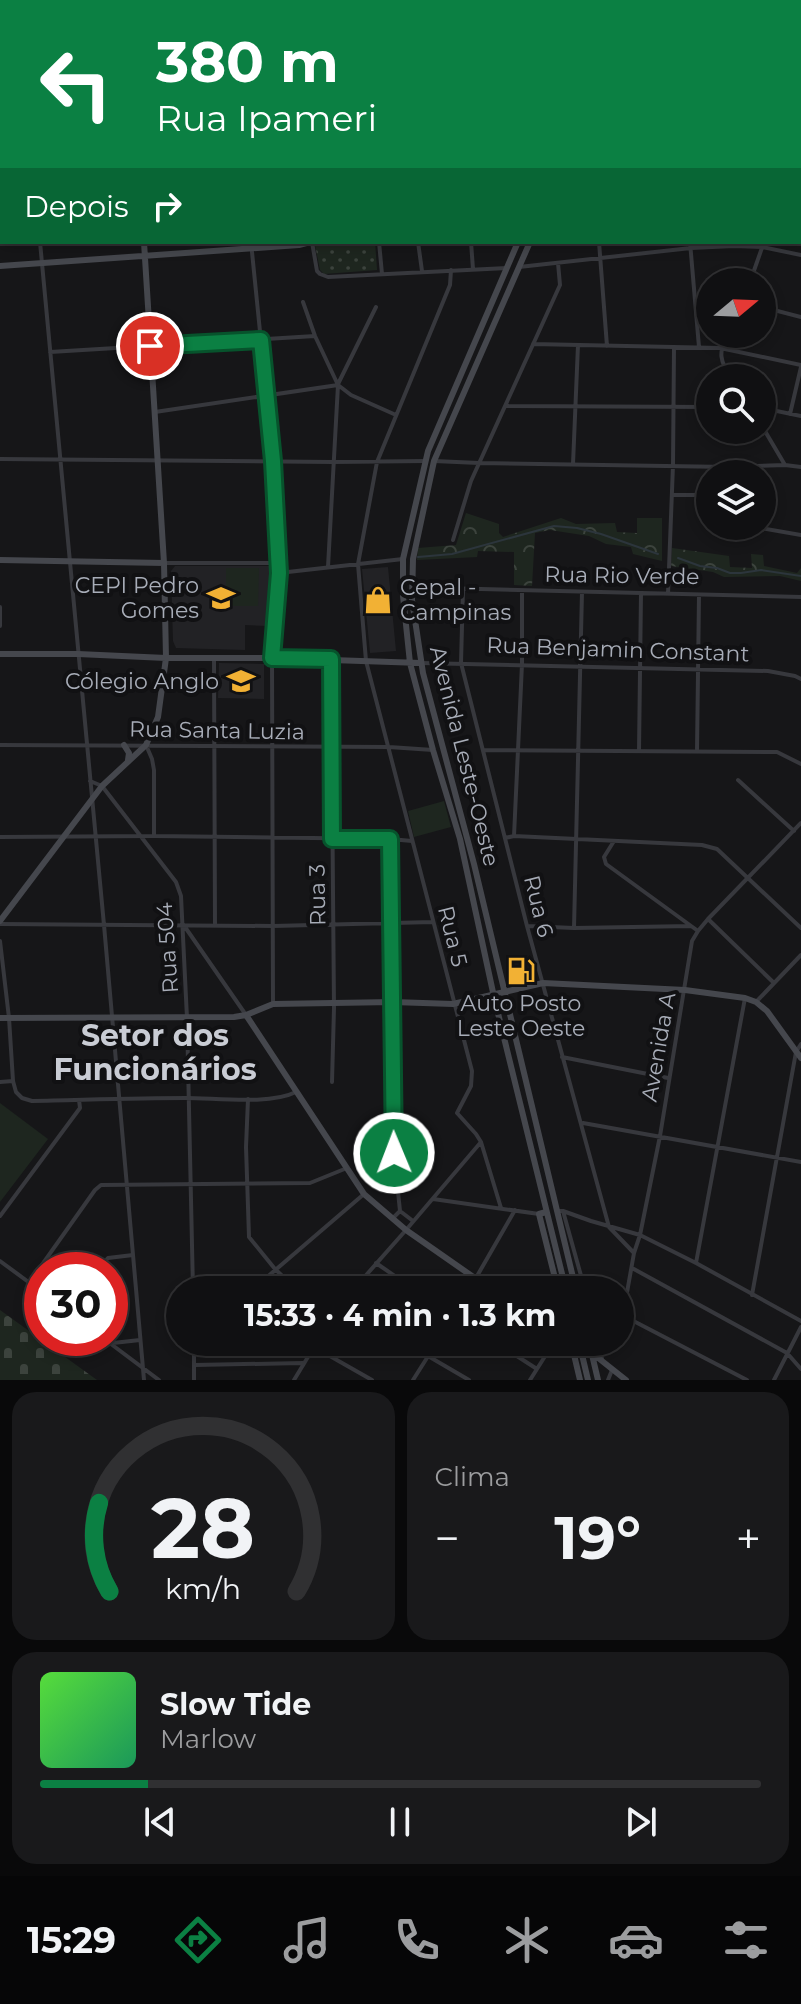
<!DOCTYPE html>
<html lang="pt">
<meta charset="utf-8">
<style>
body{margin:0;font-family:Montserrat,sans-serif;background:#19191b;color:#f1f3f6;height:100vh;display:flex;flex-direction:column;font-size:30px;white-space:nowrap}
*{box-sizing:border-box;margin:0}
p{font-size:26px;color:#9c9d9f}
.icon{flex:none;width:44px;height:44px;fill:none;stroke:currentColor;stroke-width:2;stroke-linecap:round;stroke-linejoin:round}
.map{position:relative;height:1380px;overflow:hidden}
.drawer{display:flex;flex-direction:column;gap:12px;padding:12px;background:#09090a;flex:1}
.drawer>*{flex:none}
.guide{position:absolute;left:0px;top:0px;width:802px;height:244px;box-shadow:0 4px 12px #0003,0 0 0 2px #303032;background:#0b8043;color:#fff;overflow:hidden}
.needle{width:52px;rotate:71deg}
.buttons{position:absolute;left:696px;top:268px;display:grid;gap:16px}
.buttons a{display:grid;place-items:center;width:80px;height:80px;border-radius:50%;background:#101012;box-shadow:0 4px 12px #0003,0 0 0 2px #303032;font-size:40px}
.speed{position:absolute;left:24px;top:1252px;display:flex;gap:16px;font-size:40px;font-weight:700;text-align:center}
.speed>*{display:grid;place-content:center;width:104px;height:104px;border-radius:50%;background:#101012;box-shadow:0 4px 12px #0003,0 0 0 2px #303032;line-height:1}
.speed .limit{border:12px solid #d22;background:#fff;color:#111}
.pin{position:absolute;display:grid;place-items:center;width:68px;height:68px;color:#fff;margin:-34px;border:4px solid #fff;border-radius:50%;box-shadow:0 2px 8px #0007}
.me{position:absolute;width:88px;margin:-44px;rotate:359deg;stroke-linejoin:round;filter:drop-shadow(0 0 6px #0008)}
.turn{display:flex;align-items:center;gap:28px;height:168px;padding:0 24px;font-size:36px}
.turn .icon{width:104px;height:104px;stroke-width:2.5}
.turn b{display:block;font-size:56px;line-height:68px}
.then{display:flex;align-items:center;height:76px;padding:0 24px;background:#0003;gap:16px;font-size:30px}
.big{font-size:60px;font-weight:700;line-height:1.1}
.drawer .widget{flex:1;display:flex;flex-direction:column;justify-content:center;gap:12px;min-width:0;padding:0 28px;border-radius:24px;background:#19191b}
.drawer .dial{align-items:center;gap:0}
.dial svg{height:208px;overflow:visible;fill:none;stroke:#303032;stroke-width:7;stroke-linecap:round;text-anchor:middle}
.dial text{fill:#f1f3f6;stroke:none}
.song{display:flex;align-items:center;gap:24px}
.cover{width:96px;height:96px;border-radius:12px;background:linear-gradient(135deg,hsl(110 70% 55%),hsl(150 70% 35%))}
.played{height:8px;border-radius:4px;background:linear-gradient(90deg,#0b8043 15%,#303032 15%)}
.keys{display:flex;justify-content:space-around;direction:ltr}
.heat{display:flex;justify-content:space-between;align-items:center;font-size:44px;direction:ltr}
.drawer .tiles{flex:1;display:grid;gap:12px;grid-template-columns:1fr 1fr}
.widget:last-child{grid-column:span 2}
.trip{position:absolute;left:166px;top:1276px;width:468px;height:80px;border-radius:40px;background:#101012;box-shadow:0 4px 12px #0003,0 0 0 2px #303032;font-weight:700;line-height:80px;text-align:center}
.menu{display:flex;height:128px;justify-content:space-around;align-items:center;background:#060607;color:#9c9d9f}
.menu .icon{width:56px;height:56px}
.menu .current{color:#0b8043}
.menu b{font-size:36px;color:#f1f3f6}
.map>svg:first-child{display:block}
.built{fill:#222225}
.forest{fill:url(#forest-crowns)}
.cemetery{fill:url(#cemetery-stones)}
.park{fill:url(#park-dots)}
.garden{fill:#1e261f}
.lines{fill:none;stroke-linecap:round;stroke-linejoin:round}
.stream{stroke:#2c353c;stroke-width:2}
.street{stroke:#37383d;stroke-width:4}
.secondary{stroke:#45474d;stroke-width:6}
.secondary-bridge{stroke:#45474d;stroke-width:6}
.route-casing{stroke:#07532c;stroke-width:20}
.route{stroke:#0b8043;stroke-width:14}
.labels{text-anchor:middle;stroke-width:8;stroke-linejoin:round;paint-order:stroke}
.street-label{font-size:22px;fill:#a8adb8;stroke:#111113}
.poi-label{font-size:22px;fill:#a8adb8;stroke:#111113;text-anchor:end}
.district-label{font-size:30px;font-weight:bold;fill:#c9ccd4;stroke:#111113}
</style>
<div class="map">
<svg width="801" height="1380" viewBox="0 0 801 1380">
<defs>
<pattern id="forest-crowns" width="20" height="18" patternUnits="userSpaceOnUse" patternTransform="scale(2)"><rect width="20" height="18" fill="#1e261f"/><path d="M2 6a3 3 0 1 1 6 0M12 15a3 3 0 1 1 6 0" fill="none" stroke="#3c433d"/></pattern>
<pattern id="cemetery-stones" width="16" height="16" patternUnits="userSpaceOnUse" patternTransform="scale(2)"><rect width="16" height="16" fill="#1e261f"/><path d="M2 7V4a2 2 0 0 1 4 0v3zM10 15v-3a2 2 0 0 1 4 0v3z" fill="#3c433d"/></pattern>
<pattern id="park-dots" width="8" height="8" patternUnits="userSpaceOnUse" patternTransform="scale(2)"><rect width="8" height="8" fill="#1e261f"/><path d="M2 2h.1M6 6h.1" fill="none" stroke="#3c433d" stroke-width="1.8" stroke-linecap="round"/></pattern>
</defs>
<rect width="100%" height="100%" fill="#161618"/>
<!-- built -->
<path class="built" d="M175,566h94l4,5 -5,55 -23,-1v25l-69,-2 -3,-7 -2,-70z
M388,567l8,84 -26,2 -8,-84z
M219,663l45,1v35l-46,-1z"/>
<!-- forest -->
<path class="forest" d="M466,513l33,11v9l4,4 58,-19 15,6 39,-1 2,9 20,1v-15h25v43l-29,-7 -2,-7 -25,-3 -17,-8 -39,-6 -15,3 -3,53 -18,-1v-33l-36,-1 -1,6 -60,3 1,-12 38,-3z
M672,548l57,8 1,11 22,1 -1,-14 12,1 1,11 33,7 4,-5v13l-21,-5 -56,1 -11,-5 -42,-6z"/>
<!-- cemetery -->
<path class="cemetery" d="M0,1310l97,70h-97z"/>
<!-- park -->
<path class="park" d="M323,242h52l2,28 -53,4 -4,-4 -5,-25z"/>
<!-- garden -->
<path class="garden" d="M226,568h33l-1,38h-32z
M444,801l7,26 -37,10 -6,-26z
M0,1103l48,36 -48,63z"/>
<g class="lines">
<!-- stream -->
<path class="stream" d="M418,557l34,-3 102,-28 23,2 24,6 57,20
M678,558l22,8 17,2 13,5h11l20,-3 40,6"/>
<!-- street -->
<path class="street" d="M17,0v2
M222,0l13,2
M582,0l12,2
M80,2l20,-2
M243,2l1,-2
M316,2v-2
M411,2l1,-2
M506,2v-2
M602,2l1,-2
M686,2l1,-2
M789,2l3,-2
M0,77l2,-1
M0,141h2
M40,242l64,683 40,455
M251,242l22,219 6,112 -7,85 1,346
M312,242l5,29 3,3 8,3 179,-9
M379,242l3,32
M418,242l4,29
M471,242l2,27
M599,242l8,104
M690,242l9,105
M519,267l172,-19 43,-2 28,1 39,8
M451,270l-1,15 -73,177 -19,102 8,97 106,410 -1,15 -14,27 19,21 5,8 20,66
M750,282l14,-40
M303,302l12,34 23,49 -10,182
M762,307l39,10
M727,334c-9,19 -7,27 4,44
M533,344l187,4 81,17
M50,352l265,-16
M338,384l38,-77
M338,385l13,10 45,20
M505,406l205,1
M762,408l39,8
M155,412l183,-27
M790,414l11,-47
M762,426l23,39
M0,459l333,3 93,-1
M434,461l45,2 250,4 56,-2 16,2
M573,464l5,-119
M672,495h38
M749,526l52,9
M453,540l18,-59 89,-196 -2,-22
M165,563h114
M279,573l124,-14
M442,588l359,9
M463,589l-2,74 66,263 82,301 25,26
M668,594l5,-129 1,-118
M0,607v19
M214,658l1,267
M331,659l3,349 -2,74
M421,663l347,8 27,5 6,3
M0,745l389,2 44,3
M146,745l6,14 2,11v66
M484,750l293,2 24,12
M639,751l2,-158
M697,751l2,-156
M738,780l56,51
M90,781l12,5 74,96 5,14 6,122 6,272
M514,836l8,-172v-73
M0,837l154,-1 236,3 22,2
M505,838l9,-2 188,9 15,4 84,79
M390,839l4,314 6,58 -7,7
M614,841l-10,16 2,7 92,67
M708,919l66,64
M0,924l273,2 160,-4
M527,926l47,2 117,-2
M185,927l61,88
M574,928l8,-336
M0,941l9,77 4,63 3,11 6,6 10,3c51,-1 103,-3 154,-3 30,0 84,7 110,-6
M756,1002l45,-47
M562,1057l106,21
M0,1082l13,-1
M248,1099l-2,48 3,90 26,32 22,21
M583,1123l218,39
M433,1199l106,15
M400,1211l13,10
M557,1211h6l28,10 49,14 56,28 105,58
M563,1211l22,79
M0,1216l80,-108 -1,-8
M0,1261l42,31
M376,1263l39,27
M696,1263l49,-265
M632,1268l155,85 14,16
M97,1270l11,-12 25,-3
M29,1283l66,-93 6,-5 209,-2 37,-15
M252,1290l112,-96
M353,1290l53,-60 75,-88
M469,1290l46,-80
M752,1295l44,-243 5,-8
M620,1314l127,66
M623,1315l11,-62 6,-18 20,-99 32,-195 6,-10 10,-12 93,-96
M103,1338l56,42
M194,1342v38
M404,1342l65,38
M495,1342l42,27
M598,1342l4,17
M113,1343l27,-3
M314,1347l58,33
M194,1365l109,-2
M294,1380l23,-38
M413,1380l24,-38
M530,1380l24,-38
M608,1380l4,-10
M774,1380l27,-53"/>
<!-- secondary -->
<path class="secondary" d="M127,0l1,2
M624,2l1,-2
M636,2v-2
M800,69h1
M800,108l1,-5
M800,190h1
M518,242l-90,209 -25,108v37l7,67 23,87 27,89 34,158 72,293
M530,242l-96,219 -21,98 -1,41 11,73 51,191 102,426
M0,266l299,-21 11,-3
M0,560l164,3
M0,654h78l88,4h106l149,5
M124,745l5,8 -1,7
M0,921l102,-135 44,-41 12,-28 8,-59 -2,-95 -20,-321
M246,1015l118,179 42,36 86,60
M0,1018l234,-1 12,-2 27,-11 120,-2 60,2 90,-21 142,7 60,8 11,4 11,9 34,47
M546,1212l-7,2 19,76
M571,1342l9,38
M579,1342l9,38
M589,1342l9,38
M597,1357l29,23"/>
<!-- secondary-bridge -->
<path class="secondary-bridge" d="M578,1343l19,14"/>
</g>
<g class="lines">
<defs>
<path id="route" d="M150,346l111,-6 12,121 6,112 -7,85 59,1 1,180h58l4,314"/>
</defs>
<!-- route casing -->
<use href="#route" class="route-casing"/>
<!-- route -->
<use href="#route" class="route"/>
</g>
<!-- icons -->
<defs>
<symbol id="school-bare" viewBox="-9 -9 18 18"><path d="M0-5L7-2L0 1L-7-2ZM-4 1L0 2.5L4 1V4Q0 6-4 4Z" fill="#f2b134" stroke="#111113" stroke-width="2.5" paint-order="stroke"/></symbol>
<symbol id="shop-bare" viewBox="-9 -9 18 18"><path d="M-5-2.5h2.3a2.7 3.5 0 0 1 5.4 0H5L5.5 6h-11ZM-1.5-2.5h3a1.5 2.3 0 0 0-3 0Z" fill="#f2b134" stroke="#111113" stroke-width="2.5" paint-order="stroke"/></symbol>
<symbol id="fuel-bare" viewBox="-9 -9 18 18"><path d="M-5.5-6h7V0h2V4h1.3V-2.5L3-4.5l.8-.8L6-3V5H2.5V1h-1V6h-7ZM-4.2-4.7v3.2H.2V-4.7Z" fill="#f2b134" stroke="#111113" stroke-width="2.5" paint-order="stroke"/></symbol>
</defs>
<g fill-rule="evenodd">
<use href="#school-bare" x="201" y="578" width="40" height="40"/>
<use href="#shop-bare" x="358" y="580" width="40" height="40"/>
<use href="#school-bare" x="221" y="661" width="40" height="40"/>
<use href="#fuel-bare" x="501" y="951" width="40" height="40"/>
</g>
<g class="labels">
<!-- street labels -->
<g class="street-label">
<text transform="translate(622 575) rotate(1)" y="8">Rua Rio Verde</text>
<text transform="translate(618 649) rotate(2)" y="8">Rua Benjamin Constant</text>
<text transform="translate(217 730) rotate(1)" y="8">Rua Santa Luzia</text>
<text transform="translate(465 756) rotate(76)" y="8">Avenida Leste-Oeste</text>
<text transform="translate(317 895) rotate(-91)" y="8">Rua 3</text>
<text transform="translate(539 906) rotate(76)" y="8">Rua 6</text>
<text transform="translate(453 936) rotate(76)" y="8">Rua 5</text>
<text transform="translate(167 948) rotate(-94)" y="8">Rua 504</text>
<text transform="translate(658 1047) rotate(-80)" y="8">Avenida A</text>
</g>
<!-- poi labels -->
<g class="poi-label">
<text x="199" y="593">CEPI Pedro<tspan x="199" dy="25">Gomes</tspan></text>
<text x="400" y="595" text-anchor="start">Cepal -<tspan x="400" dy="25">Campinas</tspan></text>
<text x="219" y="689">Cólegio Anglo</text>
<text x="521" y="1011" text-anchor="middle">Auto Posto<tspan x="521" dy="25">Leste Oeste</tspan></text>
</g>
<!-- district labels -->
<g class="district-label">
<text x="155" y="1046">Setor dos<tspan x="155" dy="34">Funcionários</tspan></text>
</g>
</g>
</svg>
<div class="buttons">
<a><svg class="needle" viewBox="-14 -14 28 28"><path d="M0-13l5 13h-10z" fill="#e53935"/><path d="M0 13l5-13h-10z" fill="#9c9d9f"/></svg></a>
<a><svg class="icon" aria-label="search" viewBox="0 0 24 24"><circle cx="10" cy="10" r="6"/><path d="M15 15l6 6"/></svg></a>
<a><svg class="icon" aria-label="layers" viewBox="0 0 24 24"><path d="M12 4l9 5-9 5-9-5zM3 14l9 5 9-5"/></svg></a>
</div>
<div class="speed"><div class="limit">30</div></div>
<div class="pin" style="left:150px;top:346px;background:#d93025"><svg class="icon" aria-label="arrive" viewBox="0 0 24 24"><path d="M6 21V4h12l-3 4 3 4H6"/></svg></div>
<svg class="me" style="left:394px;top:1153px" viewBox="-20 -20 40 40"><circle r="17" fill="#0b8043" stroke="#fff" stroke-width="3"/><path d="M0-11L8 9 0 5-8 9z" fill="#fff"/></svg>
<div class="trip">15:33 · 4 min · 1.3 km</div>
<div class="guide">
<div class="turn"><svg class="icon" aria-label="left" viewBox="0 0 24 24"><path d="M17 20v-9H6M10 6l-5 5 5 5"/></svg><div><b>380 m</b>Rua Ipameri</div></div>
<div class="then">Depois<svg class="icon" aria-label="right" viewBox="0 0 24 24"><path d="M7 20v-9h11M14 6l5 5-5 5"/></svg></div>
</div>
</div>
<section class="drawer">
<div class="tiles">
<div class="widget dial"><svg viewBox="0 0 100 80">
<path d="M14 69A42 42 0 1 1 86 69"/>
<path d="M14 69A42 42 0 0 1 10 35" stroke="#0b8043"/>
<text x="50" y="56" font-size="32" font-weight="700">28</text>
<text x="50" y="72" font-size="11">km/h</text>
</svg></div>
<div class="widget"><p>Clima</p>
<div class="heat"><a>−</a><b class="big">19°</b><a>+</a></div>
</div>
<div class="widget">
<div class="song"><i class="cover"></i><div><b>Slow Tide</b><p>Marlow</p></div></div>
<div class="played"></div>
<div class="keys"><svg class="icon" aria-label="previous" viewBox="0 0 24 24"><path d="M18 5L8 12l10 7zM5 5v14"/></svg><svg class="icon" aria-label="pause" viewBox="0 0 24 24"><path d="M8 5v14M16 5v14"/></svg><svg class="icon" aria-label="next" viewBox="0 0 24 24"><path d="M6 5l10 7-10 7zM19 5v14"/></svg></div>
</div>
</div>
</section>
<nav class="menu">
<b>15:29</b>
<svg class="icon current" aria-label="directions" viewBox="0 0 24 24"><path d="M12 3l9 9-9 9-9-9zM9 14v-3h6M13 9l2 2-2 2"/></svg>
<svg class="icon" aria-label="music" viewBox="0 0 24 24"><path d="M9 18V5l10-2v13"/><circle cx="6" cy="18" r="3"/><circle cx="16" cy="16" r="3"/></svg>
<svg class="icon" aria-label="phone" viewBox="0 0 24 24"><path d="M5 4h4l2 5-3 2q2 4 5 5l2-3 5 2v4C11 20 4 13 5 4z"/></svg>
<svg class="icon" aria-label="climate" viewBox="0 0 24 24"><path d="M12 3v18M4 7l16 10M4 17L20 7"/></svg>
<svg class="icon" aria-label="car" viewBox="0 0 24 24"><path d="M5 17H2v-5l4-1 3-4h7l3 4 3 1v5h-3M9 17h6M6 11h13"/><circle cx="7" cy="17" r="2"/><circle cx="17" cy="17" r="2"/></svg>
<svg class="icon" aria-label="filters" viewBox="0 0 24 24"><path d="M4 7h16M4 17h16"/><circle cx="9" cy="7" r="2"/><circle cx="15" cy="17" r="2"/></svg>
</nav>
